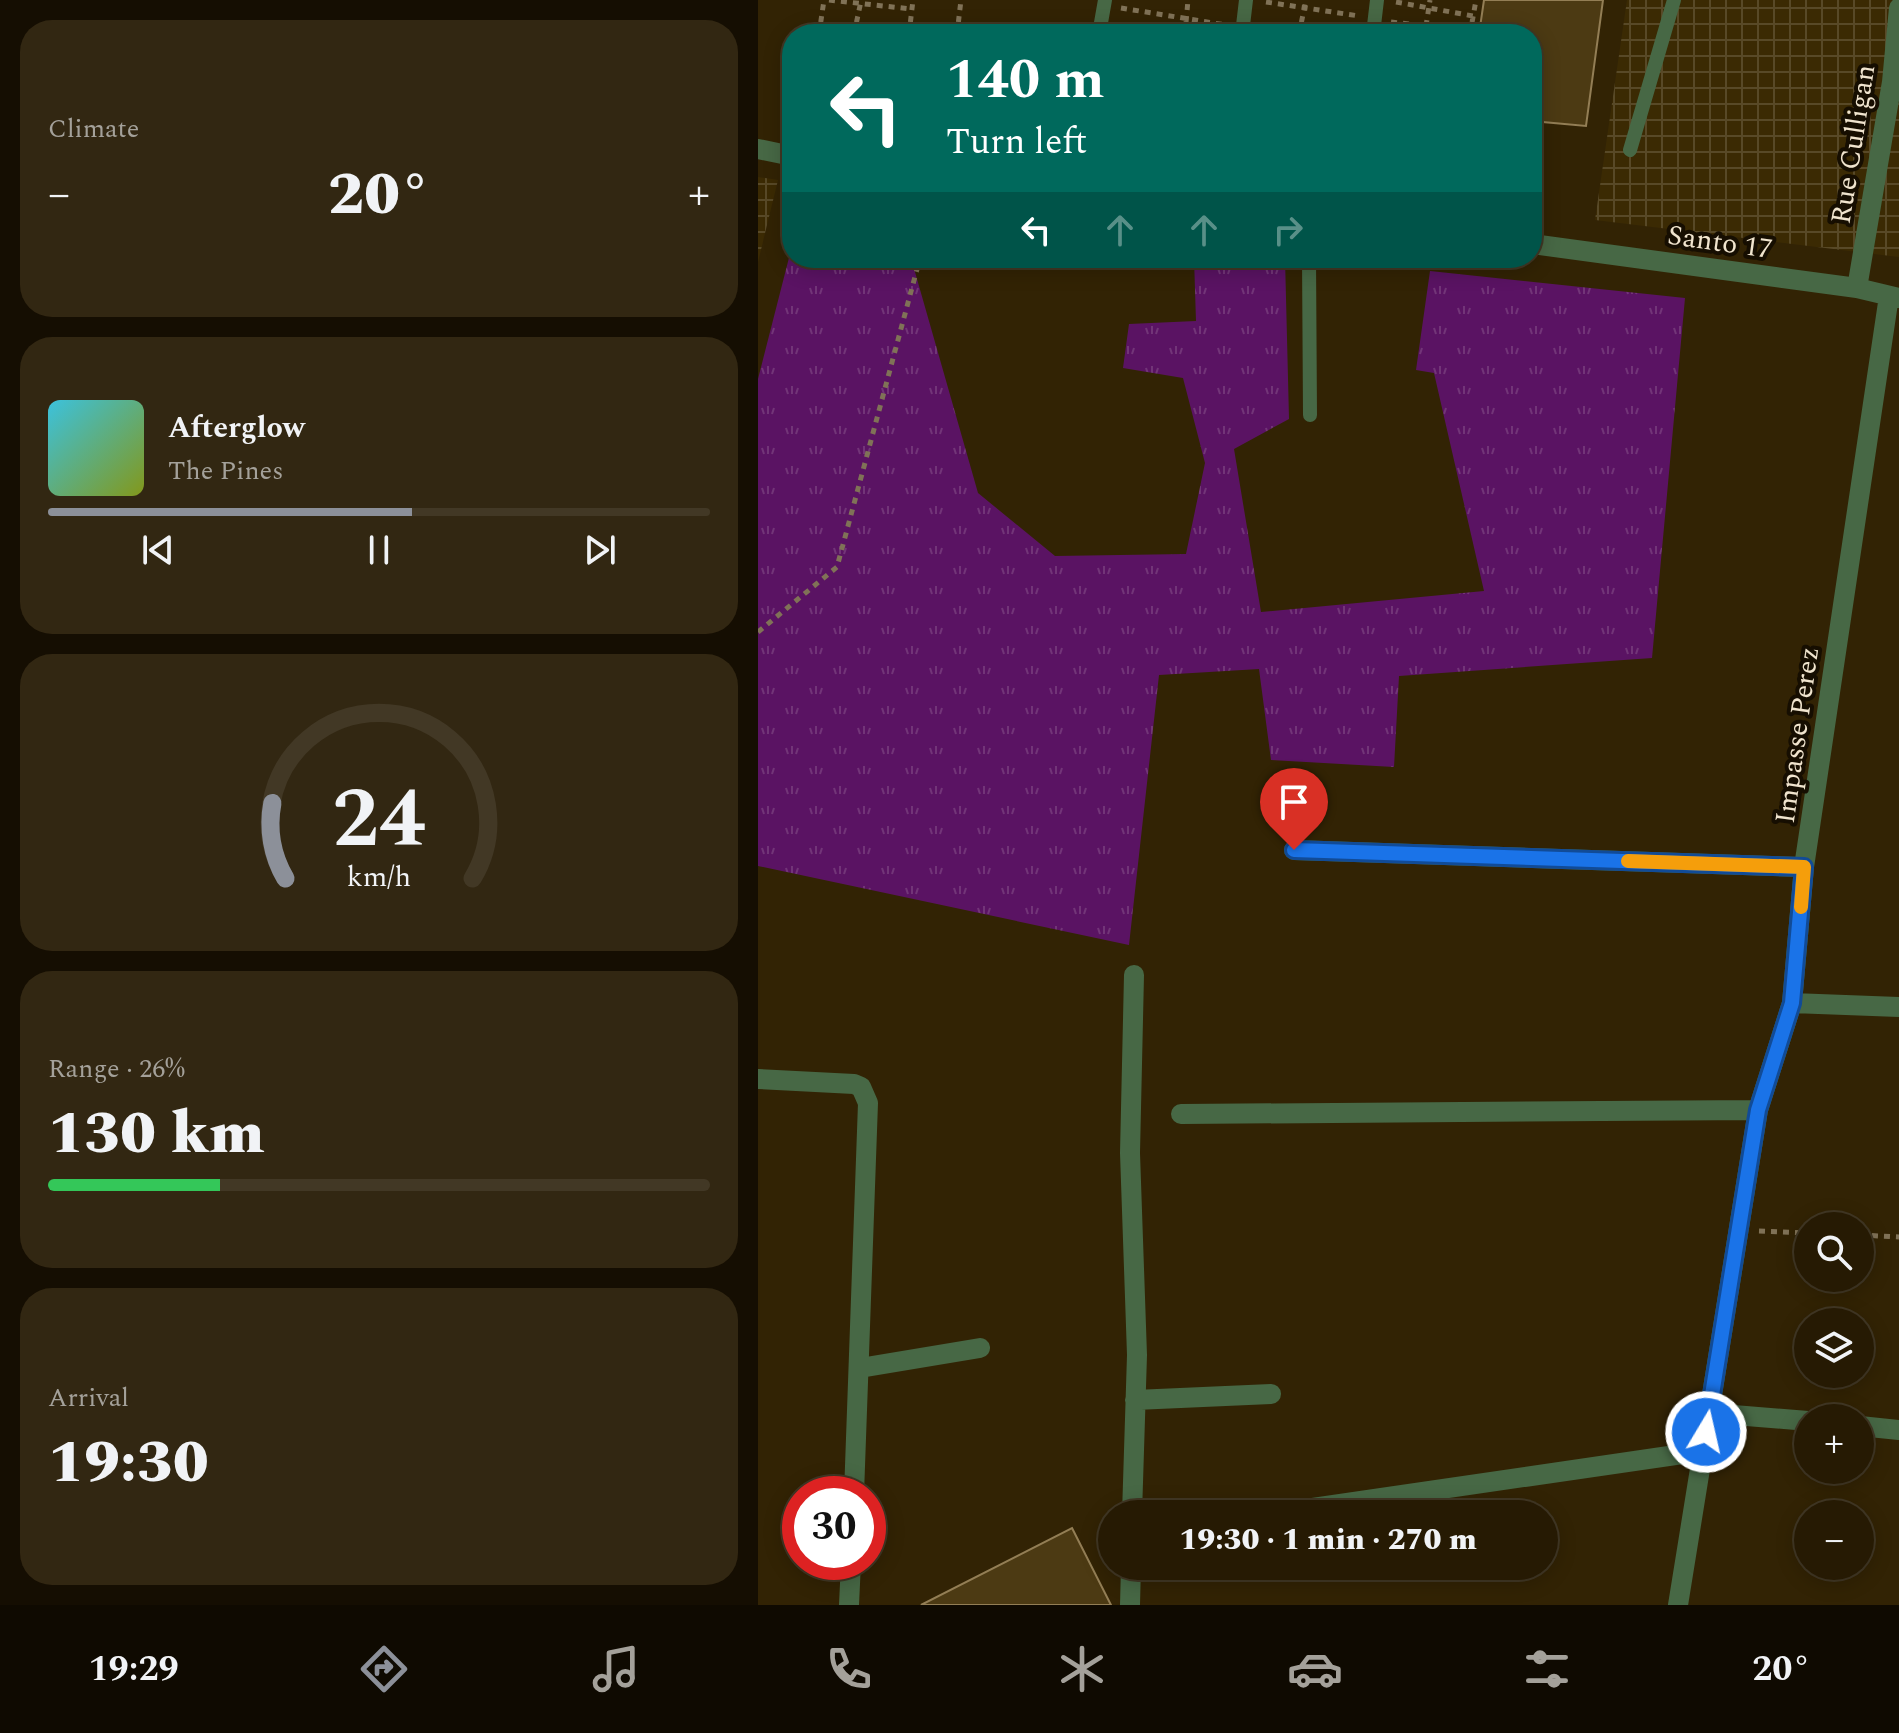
<!DOCTYPE html>
<meta charset="utf-8">
<style>
body{margin:0;font-family:Spectral,serif;background:#322712;color:#f1f3f6;height:100vh;display:flex;flex-direction:column;font-size:30px;white-space:nowrap}
*{box-sizing:border-box;margin:0}
p{font-size:26px;color:#a4a19a}
.icon{flex:none;width:44px;height:44px;fill:none;stroke:currentColor;stroke-width:2;stroke-linecap:round;stroke-linejoin:round}
.map{position:relative;flex:1;overflow:hidden}
.panel{display:flex;flex-direction:column;gap:20px;padding:20px;background:#150e02;width:758px}
.panel>*{flex:none}
.top-card{position:absolute;left:24px;top:24px;width:760px;height:244px;border-radius:32px;box-shadow:0 4px 20px #0003,0 0 0 2px #423825;background:#00695c;color:#fff;overflow:hidden}
.fabs{position:absolute;left:1036px;top:1212px;display:grid;gap:16px}
.fabs a{display:grid;place-items:center;width:80px;height:80px;border-radius:50%;background:#261a03;box-shadow:0 4px 20px #0003,0 0 0 2px #423825;font-size:40px}
.speed{position:absolute;left:24px;top:1476px;display:flex;gap:16px;font-size:40px;font-weight:700;text-align:center}
.speed>*{display:grid;place-content:center;width:104px;height:104px;border-radius:50%;background:#261a03;box-shadow:0 4px 20px #0003,0 0 0 2px #423825;line-height:1}
.speed .limit{border:12px solid #d22;background:#fff;color:#111}
.pin{position:absolute;display:grid;place-items:center;width:68px;height:68px;color:#fff;margin:-82px -34px;border-radius:50% 50% 50% 0;rotate:-45deg;box-shadow:0 0 8px #0007}
.pin .icon{rotate:45deg}
.me{position:absolute;width:88px;margin:-44px;rotate:9deg;stroke-linejoin:round;filter:drop-shadow(0 0 6px #0008)}
.turn{display:flex;align-items:center;gap:28px;height:168px;padding:0 32px;font-size:36px}
.turn .icon{width:104px;height:104px;stroke-width:2.5}
.turn b{display:block;font-size:56px;line-height:68px}
.lanes{display:flex;align-items:center;height:76px;padding:0 32px;background:#0003;justify-content:center;gap:40px;direction:ltr}
.lanes .off{opacity:.35}
.big{font-size:60px;font-weight:800;line-height:1.1}
.panel .widget{flex:1;display:flex;flex-direction:column;justify-content:center;gap:12px;min-width:0;padding:0 28px;border-radius:32px;background:#322712}
.panel .dial{align-items:center;gap:0}
.dial svg{height:208px;overflow:visible;fill:none;stroke:#423825;stroke-width:7;stroke-linecap:round;text-anchor:middle}
.dial text{fill:#f1f3f6;stroke:none}
.song{display:flex;align-items:center;gap:24px}
.cover{width:96px;height:96px;border-radius:12px;background:linear-gradient(135deg,hsl(190 70% 55%),hsl(70 70% 35%))}
.played{height:8px;border-radius:4px;background:linear-gradient(90deg,#8c9099 55%,#423825 55%)}
.keys{display:flex;justify-content:space-around;direction:ltr}
.heat{display:flex;justify-content:space-between;align-items:center;font-size:44px;direction:ltr}
.charge{height:12px;border-radius:6px;background:linear-gradient(90deg,#34c759 26%,#423825 0)}
.trip{position:absolute;left:340px;top:1500px;width:460px;height:80px;border-radius:40px;background:#261a03;box-shadow:0 4px 20px #0003,0 0 0 2px #423825;font-weight:800;line-height:80px;text-align:center}
.tab-bar{display:flex;height:128px;justify-content:space-around;align-items:center;background:#0f0a01;color:#a4a19a}
.tab-bar .icon{width:56px;height:56px}
.tab-bar .on{color:#8c9099}
.tab-bar b{font-size:36px;color:#f1f3f6}
main{display:flex;flex:1;min-height:0}
.map>svg:first-child{display:block}
.industrial{fill:url(#industrial-grid)}
.grass{fill:url(#grass-tufts)}
.building{fill:#4c3a13;stroke:#937e55;stroke-width:2}
.lines{fill:none;stroke-linecap:round;stroke-linejoin:round}
.path{stroke:#807257;stroke-width:5;stroke-dasharray:6 6;stroke-linecap:butt}
.service{stroke:#476845;stroke-width:14}
.minor{stroke:#476845;stroke-width:20}
.route-casing{stroke:#114b97;stroke-width:20}
.route{stroke:#1a73e8;stroke-width:14}
.slow{stroke:#f59e0b;stroke-width:14}
.labels{text-anchor:middle;stroke-width:8;stroke-linejoin:round;paint-order:stroke}
.street-label{font-size:28px;fill:#f0e4ce;stroke:#160e01}
</style>
<main>
<section class="panel">
<div class="widget"><p>Climate</p>
<div class="heat"><a>−</a><b class="big">20°</b><a>+</a></div>
</div>
<div class="widget">
<div class="song"><i class="cover"></i><div><b>Afterglow</b><p>The Pines</p></div></div>
<div class="played"></div>
<div class="keys"><svg class="icon" aria-label="previous" viewBox="0 0 24 24"><path d="M18 5L8 12l10 7zM5 5v14"/></svg><svg class="icon" aria-label="pause" viewBox="0 0 24 24"><path d="M8 5v14M16 5v14"/></svg><svg class="icon" aria-label="next" viewBox="0 0 24 24"><path d="M6 5l10 7-10 7zM19 5v14"/></svg></div>
</div>
<div class="widget dial"><svg viewBox="0 0 100 80">
<path d="M14 69A42 42 0 1 1 86 69"/>
<path d="M14 69A42 42 0 0 1 9 40" stroke="#8c9099"/>
<text x="50" y="56" font-size="32" font-weight="700">24</text>
<text x="50" y="72" font-size="11">km/h</text>
</svg></div>
<div class="widget"><p>Range · 26%</p><b class="big">130 km</b><div class="charge"></div></div>
<div class="widget"><p>Arrival</p><b class="big">19:30</b></div>
</section>
<div class="map">
<svg width="1141" height="1605" viewBox="0 0 1141 1605">
<defs>
<pattern id="industrial-grid" width="8" height="8" patternUnits="userSpaceOnUse" patternTransform="scale(2)"><rect width="8" height="8" fill="#3b2a03"/><path d="M0 4h8M4 0v8" fill="none" stroke="#584927"/></pattern>
<pattern id="grass-tufts" width="24" height="20" patternUnits="userSpaceOnUse" patternTransform="scale(2)"><rect width="24" height="20" fill="#5a1363"/><path d="M3 7l-1-3M5 7V3M7 7l1-3M15 17l-1-3M17 17v-4M19 17l1-3" fill="none" stroke="#723578"/></pattern>
</defs>
<rect width="100%" height="100%" fill="#322304"/>
<!-- industrial -->
<path class="industrial" d="M869,0h272v257l-304,-37z
M0,177l20,3 -20,82z"/>
<!-- grass -->
<path class="grass" d="M34,246v12h119l67,235 77,63 131,-2 19,-91 -22,-85 -60,-10 6,-44 67,-3 -2,-63h91l4,161 -55,30 27,163 223,-21 -50,-218 -18,-3 14,-99 255,27 -33,360 -253,18 -5,91 -123,-7 -12,-91 -100,6 -30,270 -371,-79v-487z"/>
<!-- building -->
<path class="building" d="M726,0h119l-17,126 -54,-5v-87h-53z
M655,25l47,8 -49,1z
M314,1528l39,77h-190z"/>
<g class="lines">
<!-- path -->
<path class="path" d="M71,0l82,9
M508,2l93,14
M638,2l77,14
M363,8l105,17
M633,22l80,9
M668,26l4,-26
M501,30l20,4
M61,34l5,-34
M96,34l7,-33
M151,34l4,-34
M199,34l4,-34
M427,34l3,-34
M541,34l7,-34
M712,34l6,-34
M0,632l79,-65 83,-309
M1001,1231l49,2
M1102,1235l39,2"/>
<!-- service -->
<path class="service" d="M341,34l6,-34
M484,34l4,-34
M615,34l4,-34
M774,132h3
M872,150l44,-150
M551,258l1,157"/>
<!-- minor -->
<path class="minor" d="M0,149l34,7
M774,244l325,44 42,10
M1099,288l35,-206 7,-74
M536,850l510,17
M1034,1003l107,4
M0,1079l96,5 7,3 7,16 -14,391
M423,1114l577,-4
M102,1368l120,-20
M377,1400l136,-6
M951,1413l99,8
M1102,1426l39,4
M374,1514l5,-159 -7,-202 4,-178
M512,1514l433,-63
M91,1605l2,-43
M372,1605l1,-39
M920,1605l80,-495 34,-107 12,-136 85,-571"/>
</g>
<g class="lines">
<defs>
<path id="route" d="M536,850l510,17 -12,136 -34,107 -52,322"/>
</defs>
<!-- route casing -->
<use href="#route" class="route-casing"/>
<!-- route -->
<use href="#route" class="route"/>
<!-- slow -->
<path class="slow" d="M870,861l176,6 -3,40"/>
</g>
<g class="labels">
<!-- street labels -->
<g class="street-label">
<text transform="translate(1094 144) rotate(-81)" y="10">Rue Culligan</text>
<text transform="translate(962 241) rotate(8)" y="10">Santo 17</text>
<text transform="translate(1038 735) rotate(-82)" y="10">Impasse Perez</text>
</g>
</g>
</svg>
<div class="fabs">
<a><svg class="icon" aria-label="search" viewBox="0 0 24 24"><circle cx="10" cy="10" r="6"/><path d="M15 15l6 6"/></svg></a>
<a><svg class="icon" aria-label="layers" viewBox="0 0 24 24"><path d="M12 4l9 5-9 5-9-5zM3 14l9 5 9-5"/></svg></a>
<a>+</a>
<a>−</a>
</div>
<div class="speed"><div class="limit">30</div></div>
<div class="pin" style="left:536px;top:850px;background:#d93025"><svg class="icon" aria-label="arrive" viewBox="0 0 24 24"><path d="M6 21V4h12l-3 4 3 4H6"/></svg></div>
<svg class="me" style="left:948px;top:1432px" viewBox="-20 -20 40 40"><circle r="17" fill="#1a73e8" stroke="#fff" stroke-width="3"/><path d="M0-11L8 9 0 5-8 9z" fill="#fff"/></svg>
<div class="trip">19:30 · 1 min · 270 m</div>
<div class="top-card">
<div class="turn"><svg class="icon" aria-label="left" viewBox="0 0 24 24"><path d="M17 20v-9H6M10 6l-5 5 5 5"/></svg><div><b>140 m</b>Turn left</div></div>
<div class="lanes"><svg class="icon" aria-label="left" viewBox="0 0 24 24"><path d="M17 20v-9H6M10 6l-5 5 5 5"/></svg><svg class="icon off" aria-label="ahead" viewBox="0 0 24 24"><path d="M12 20V5M6 11l6-6 6 6"/></svg><svg class="icon off" aria-label="ahead" viewBox="0 0 24 24"><path d="M12 20V5M6 11l6-6 6 6"/></svg><svg class="icon off" aria-label="right" viewBox="0 0 24 24"><path d="M7 20v-9h11M14 6l5 5-5 5"/></svg></div>
</div>
</div>
</main>
<nav class="tab-bar">
<b>19:29</b>
<svg class="icon on" aria-label="directions" viewBox="0 0 24 24"><path d="M12 3l9 9-9 9-9-9zM9 14v-3h6M13 9l2 2-2 2"/></svg>
<svg class="icon" aria-label="music" viewBox="0 0 24 24"><path d="M9 18V5l10-2v13"/><circle cx="6" cy="18" r="3"/><circle cx="16" cy="16" r="3"/></svg>
<svg class="icon" aria-label="phone" viewBox="0 0 24 24"><path d="M5 4h4l2 5-3 2q2 4 5 5l2-3 5 2v4C11 20 4 13 5 4z"/></svg>
<svg class="icon" aria-label="climate" viewBox="0 0 24 24"><path d="M12 3v18M4 7l16 10M4 17L20 7"/></svg>
<svg class="icon" aria-label="car" viewBox="0 0 24 24"><path d="M5 17H2v-5l4-1 3-4h7l3 4 3 1v5h-3M9 17h6M6 11h13"/><circle cx="7" cy="17" r="2"/><circle cx="17" cy="17" r="2"/></svg>
<svg class="icon" aria-label="filters" viewBox="0 0 24 24"><path d="M4 7h16M4 17h16"/><circle cx="9" cy="7" r="2"/><circle cx="15" cy="17" r="2"/></svg>
<b>20°</b>
</nav>
